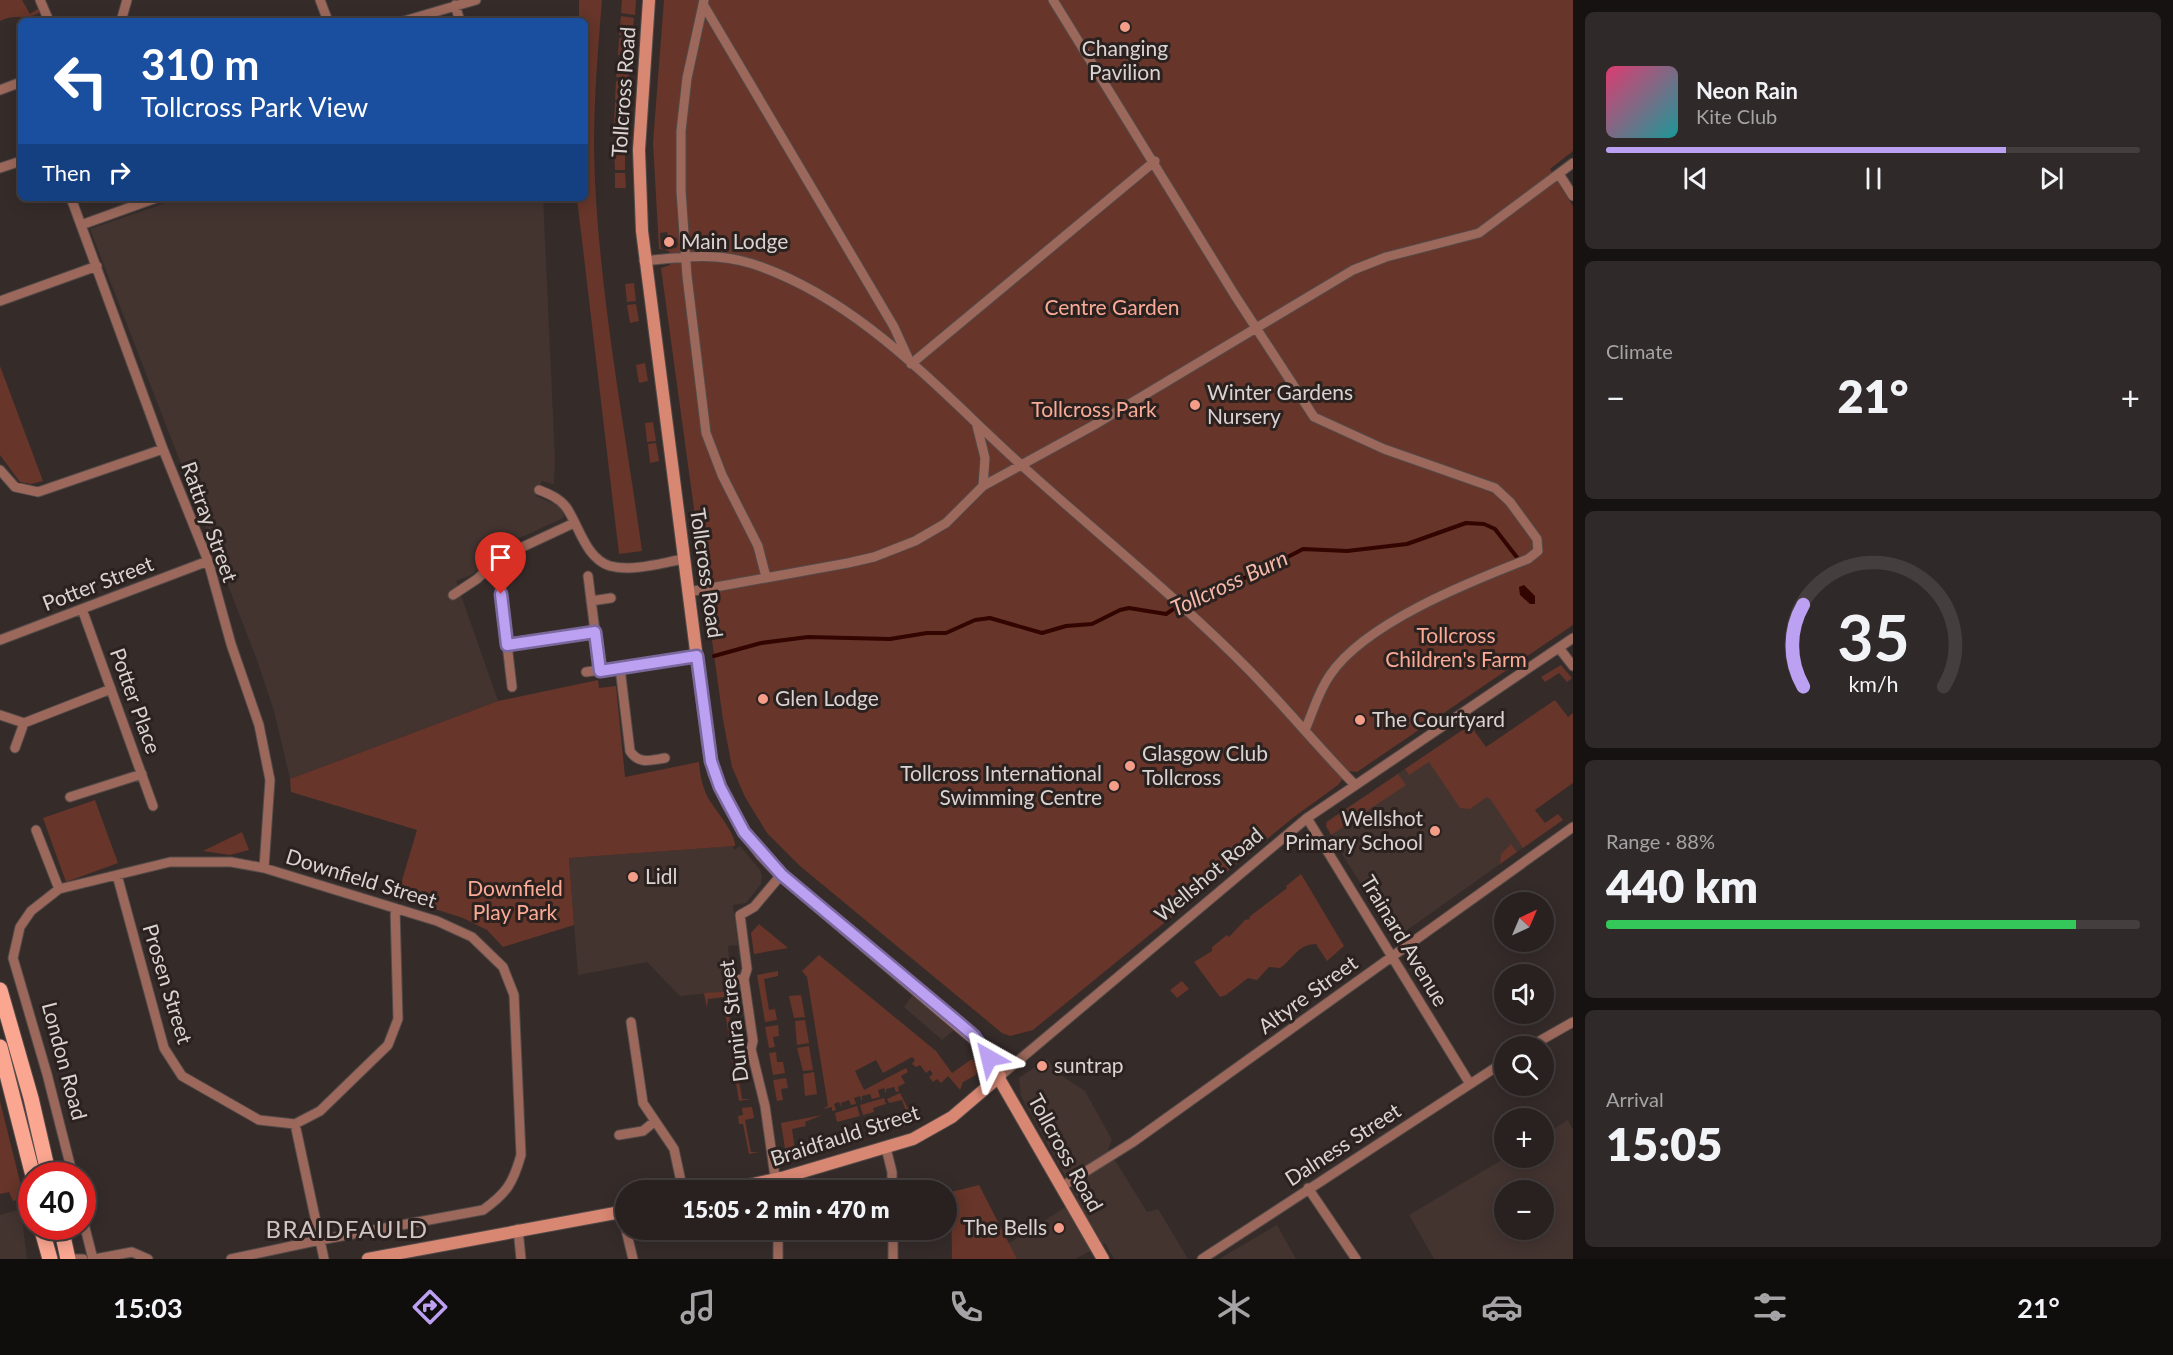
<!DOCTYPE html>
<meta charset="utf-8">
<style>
body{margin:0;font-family:Lato,sans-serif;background:#302929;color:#f1f3f6;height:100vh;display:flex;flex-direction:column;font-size:22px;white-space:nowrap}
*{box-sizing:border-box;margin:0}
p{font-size:20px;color:#a5a3a5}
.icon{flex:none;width:33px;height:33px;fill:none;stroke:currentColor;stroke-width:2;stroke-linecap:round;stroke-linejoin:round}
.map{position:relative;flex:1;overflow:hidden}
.drawer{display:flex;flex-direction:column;gap:12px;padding:12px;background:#161212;width:600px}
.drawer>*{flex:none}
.top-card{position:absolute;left:18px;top:18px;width:570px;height:183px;border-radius:9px;box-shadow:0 3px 15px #0003,0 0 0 2px #443e3e;background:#1a4fa0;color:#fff;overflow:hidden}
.needle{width:39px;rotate:44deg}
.tools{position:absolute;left:1494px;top:892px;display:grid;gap:12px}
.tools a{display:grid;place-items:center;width:60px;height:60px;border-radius:50%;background:#282120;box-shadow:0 3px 15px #0003,0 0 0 2px #443e3e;font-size:30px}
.speed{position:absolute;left:18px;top:1162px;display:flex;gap:12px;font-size:30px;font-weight:700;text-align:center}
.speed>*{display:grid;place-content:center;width:78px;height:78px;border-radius:50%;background:#282120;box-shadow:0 3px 15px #0003,0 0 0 2px #443e3e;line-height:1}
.speed .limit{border:9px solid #d22;background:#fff;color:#111}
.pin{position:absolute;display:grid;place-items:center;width:51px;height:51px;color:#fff;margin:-62px -26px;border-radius:50% 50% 50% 0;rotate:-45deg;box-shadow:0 0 6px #0007}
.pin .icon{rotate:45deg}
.me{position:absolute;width:66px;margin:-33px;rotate:323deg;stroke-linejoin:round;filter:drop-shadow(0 0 4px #0008)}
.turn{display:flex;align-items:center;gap:21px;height:126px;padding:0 24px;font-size:27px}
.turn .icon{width:78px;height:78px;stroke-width:2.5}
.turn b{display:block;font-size:42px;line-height:51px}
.then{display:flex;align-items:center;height:57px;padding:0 24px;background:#0003;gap:12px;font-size:22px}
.big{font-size:45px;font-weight:800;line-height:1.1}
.drawer .widget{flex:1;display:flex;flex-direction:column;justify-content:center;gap:9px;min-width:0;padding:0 21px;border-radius:9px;background:#302929}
.drawer .dial{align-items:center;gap:0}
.dial svg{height:156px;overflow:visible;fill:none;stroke:#443e3e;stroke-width:7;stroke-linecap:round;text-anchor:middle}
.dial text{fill:#f1f3f6;stroke:none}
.song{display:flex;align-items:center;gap:18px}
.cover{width:72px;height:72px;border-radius:9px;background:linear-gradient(135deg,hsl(340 70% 55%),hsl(180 70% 35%))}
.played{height:6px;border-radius:3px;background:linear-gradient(90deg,#bca0f2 75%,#443e3e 75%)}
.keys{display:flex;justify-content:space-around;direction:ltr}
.heat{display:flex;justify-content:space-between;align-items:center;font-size:33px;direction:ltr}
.charge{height:9px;border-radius:4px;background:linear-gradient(90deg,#34c759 88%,#443e3e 0)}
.trip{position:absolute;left:615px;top:1180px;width:342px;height:60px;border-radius:30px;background:#282120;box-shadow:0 3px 15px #0003,0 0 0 2px #443e3e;font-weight:800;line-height:60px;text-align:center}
.tabs{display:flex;height:96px;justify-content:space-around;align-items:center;background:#100d0d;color:#a5a3a5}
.tabs .icon{width:42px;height:42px}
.tabs .current{color:#bca0f2}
.tabs b{font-size:27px;color:#f1f3f6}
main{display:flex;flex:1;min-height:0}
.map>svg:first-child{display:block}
.built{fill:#433430;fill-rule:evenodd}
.green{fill:#673529;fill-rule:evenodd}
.water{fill:#330500}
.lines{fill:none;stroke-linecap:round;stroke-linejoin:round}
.stream{stroke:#330500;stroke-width:4}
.street-casing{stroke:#534a48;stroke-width:11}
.secondary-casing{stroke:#534a48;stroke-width:14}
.primary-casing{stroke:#534a48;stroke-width:17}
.street{stroke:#9b685b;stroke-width:9}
.secondary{stroke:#d88773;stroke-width:12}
.primary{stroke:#faa691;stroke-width:15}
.route-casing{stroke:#7a689d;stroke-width:15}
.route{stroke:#bca0f2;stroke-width:10}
.poi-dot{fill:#f49e89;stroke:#2b2220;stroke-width:2}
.labels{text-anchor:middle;stroke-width:6;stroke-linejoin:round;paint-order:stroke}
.poi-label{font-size:21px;fill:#d9d3d2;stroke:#2b2220;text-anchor:start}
.street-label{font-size:21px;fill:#d9d3d2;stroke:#2b2220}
.park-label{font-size:21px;fill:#fbaa96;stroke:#2b2220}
.water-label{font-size:22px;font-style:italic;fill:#f5b8a9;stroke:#2b2220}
.quarter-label{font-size:24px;letter-spacing:1.5px;fill:#cfc4c1;stroke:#2b2220}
</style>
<main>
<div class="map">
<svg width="1573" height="1259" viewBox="0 0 1573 1259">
<rect width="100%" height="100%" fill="#352c2a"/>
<!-- built -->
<path class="built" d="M180,198h363l12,261 -1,25 -12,-3 -6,15 24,11 4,5 -1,6 -52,24 -40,33 -15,6 42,120 -208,78 -16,-68 -17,-51 -167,-431z
M1470,725l72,109 -146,104 -51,-79 -19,-37z
M733,846l1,4 6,-4 20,24 2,6 -1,8 -15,19 -13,2 5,40 -10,1 2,26 -8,1 1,19 -43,4 -33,-34 -69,13 -9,-117z
M916,990l43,36 -17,14 -38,-33z
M1047,1059l13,16 25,16 27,49 -4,9 39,63 11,-3 30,50h-74l-9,-16 -30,16h-58l-9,-15 70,-45 -57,-103 -2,-18z
M1568,1120l5,10v129h-139l-25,-44 96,-57h39v-23zM1504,1191h40v39h-40z
M21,1209l6,50h-27v-44z
M1277,1225l19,34h-77z"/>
<!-- green -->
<path class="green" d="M0,0h22l8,14 8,-5 2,3c-13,9 -26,1 -40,9z
M579,0h23c-5,60 -10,121 -7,181 6,124 30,247 47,370l-23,3 -42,-356h8v-177h-6z
M622,0h14l-1,15 -14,-2z
M664,0h909v151l-23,18 23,37v419l-216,147 -8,-1 -11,14 -44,32 -261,213 -23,6 -8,-3 -202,-167 -33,-33 -22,-36 -13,-30 -9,-47 -62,-452 9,-3 -1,-14 -10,-2 -6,-106zM667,232l1,4 9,2 1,7 -2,3 -12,2 -3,-2 -1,-15z
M621,16l13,2 -2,18 -13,-1z
M619,38l13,1 -2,18 -12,-2z
M618,59l12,1 -1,18 -13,-1z
M616,81l12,1 -1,19 -12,-1z
M615,102l12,1 -1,20h-12z
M614,126h12l-1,21h-11z
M614,150h11v20h-10z
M615,173h10l1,15h-11z
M634,283l2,18 -9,1 -2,-18z
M636,304l3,17 -9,2 -3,-18z
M645,363l3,18 -9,2 -3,-18z
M0,366l43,115 -12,3 -11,-2 -20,-27z
M653,422l3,19 -9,1 -2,-19z
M656,443l3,18 -9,2 -2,-19z
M1561,665l11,13 -5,4 -8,-9 -14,9 -4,-5z
M598,680l1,8 17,-2 9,91 74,-15c1,12 3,23 8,34 7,13 29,37 28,50l-166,12 5,67 -71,22 -16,-17 -24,-12 -66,-21 20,-67 -126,-38 -1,-13 208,-78z
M1555,700l13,17 5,-4v70l-38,27 10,13 13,-9 5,6 -40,28 -32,-48 -4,-3 -17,12 -10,-1 -31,-46 -20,13 -4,-6 65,-44 16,22z
M1398,774l8,11 -75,50 -5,-9 1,-4z
M95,800l23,63 -52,19 -23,-64z
M242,832l7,18 -19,5 -27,-4z
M1511,844l6,8 -17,12 1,-10z
M1301,874l43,72 -17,15 -11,-17c-18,0 -23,15 -36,24l-11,-1 -12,13 -9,-2 -22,17 -6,2 -26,-35 18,-11v-4l15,-12 2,2 16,-17 5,-1 -1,-2 38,-29 -1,-2z
M759,924l29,24 -34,6 -3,-21z
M819,955l117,96 16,22 20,-14 6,8 -2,8 -13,7 -3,8 -12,-14 -7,7 -4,-4 -4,3 -4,-5 4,-3 -3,-4 -4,3 -6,-8 -4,2 -4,-3 3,-4 -3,-3 -29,16 -7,-13 -21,11 9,19 42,-22 2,4 -7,4 4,7 -7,4 1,4 -3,1 -2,-5 -8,2v5l-2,-6 -6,2 2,7 -8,2 -2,-5 -8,2v6l-2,-6 -6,2 2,6 -5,1 -2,-5 -8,3 1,5 -3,-6 -5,2 2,6 -4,1v-4l-10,2 6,-3 -21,-129 -5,-6z
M778,971v5l-14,3 5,31 6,-1 2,11 -12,2 -8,-47z
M1182,981l7,8 -12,9 -7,-8z
M734,991l2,12 -9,1 1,5 -3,-12 -17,2 -1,9 -3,-15z
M801,995l4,22 -11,1 -5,-22z
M737,1010l-8,3 6,41h9l-12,2 -7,-44z
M805,1020l4,23 -12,2 -2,-24z
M778,1025l1,11 -6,1 2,10 -6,1 -4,-21z
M809,1046l4,24 -10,1 -6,-23z
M776,1052l1,10h6l2,11 -12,2 -4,-22z
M745,1058l-9,3 6,38h9l-12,2 -7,-41z
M814,1072l3,22 -12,2 -2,-22z
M786,1078l2,10 -7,1 2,11 -6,1 -4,-21z
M900,1093l13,25 7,-4 2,4 -25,12 -2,-6 14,-4 -7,-20 -13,3 -2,-4z
M884,1098l2,6 -13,4 1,4 -11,3 -3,-10z
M0,1101l24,97 -11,3 -4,-9 -9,2z
M857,1106l3,10 -23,6 -2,-9z
M752,1107l2,11 -9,2 6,32h8l-10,2 -6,-30h-4l-1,-8 5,-1 -1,-7z
M822,1115l-17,7 1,4 -14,3 3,21 16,-4 2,8 -26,7 -6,-38z
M863,1133l2,7 -20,5 -2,-7z
M837,1139l2,8 -19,5 -2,-7z
M979,1185l38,74h-65l-1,-67z"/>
<!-- water -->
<path class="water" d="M1524,585l11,11v8h-5l-10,-9 -1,-8z"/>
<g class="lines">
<!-- stream -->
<path class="stream" d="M714,656l47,-13 47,-6 82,2 37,-6h19l29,-13 15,-2 52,15 24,-7 26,-2 28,-14 9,-2 37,6 24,-16 65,-24 48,-25 44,2 60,-7 59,-21 18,1 11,5 24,31"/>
<defs>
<path id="street" d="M40,0l9,21
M320,0l8,21
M704,0l-17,78 -6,53v60l6,85 19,157 16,42 36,71 8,31
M1053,0l181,294 80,123 70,32 111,39 15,14 27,37 1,12 -10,8c-59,23 -163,64 -198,116 -12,17 -17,37 -25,55
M703,4l191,323 15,33
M455,5l5,16
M121,21l6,-21
M404,21l72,-21
M0,90l21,-8
M0,168l21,-7
M1559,174l14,22
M71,198l92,251 45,112 23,83 28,81 11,55 -6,88
M81,225l75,-27
M644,261c38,-4 72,-9 109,3 106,35 185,125 265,198 77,70 159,135 232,209 36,37 69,77 105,114
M0,301l97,-35
M911,364l244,-203
M977,426l8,32 -2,28
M0,470l15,17 23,5 125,-43
M539,490c10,4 20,8 27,17 13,18 19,51 44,59 22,6 51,-3 74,-7
M588,576l12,95
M688,592l160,-29 26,-6 41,-16 31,-18 37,-37 113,-62 257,-154 33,-13 93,-24 94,-70
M501,593l11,94
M453,595l24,-16 24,-22 73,-34
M591,601l20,-3
M82,609l71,197
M0,640l208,-79
M507,645l88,-13
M1559,648l14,18
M620,668l10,83c9,14 21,9 35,7
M586,672l111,-16
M0,715l24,8 87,-34
M15,748l9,-25
M70,797l72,-23
M1307,818l163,266
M36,830l23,59
M117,875l47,173 18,28 77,44 36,4 25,-13 68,-66 10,-26 -3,-111
M731,980l13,-1
M631,1022l12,81 31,46 9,42
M1529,1047l44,-25
M1000,1076l307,-258 266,-180
M295,1124l29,135
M619,1135l24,-4 12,-10
M886,1148l6,24v19
M73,1176l-26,-102 -34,-116 7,-31 11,-16 28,-22 111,-27h61l33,6 173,53 35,16 31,30 11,28 7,160c-8,28 -14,38 -38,55l-163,30 -89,19
M1061,1187l72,-45 440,-315
M1308,1188l48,71
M777,1191l-12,-85 -14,-57 2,-8 -9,-62 3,-10 -7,-54 14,-8 27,-32
M82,1216l11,43
M518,1229l3,30
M626,1230l7,29
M893,1230v29
M68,1259h15
M95,1259l37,-7 16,7
M778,1259v-29
M1202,1259l302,-197"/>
<path id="secondary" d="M649,0l-10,150 3,81 66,513 6,29 13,29 17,30 18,23 19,20 197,167 125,217
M721,1191l64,-14 128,-38 39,-22 48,-41
M368,1259l258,-48"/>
<path id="primary" d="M0,990l31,108 18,78
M0,1047l33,129
M41,1227l9,32
M61,1227l7,32"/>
</defs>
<!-- street casing -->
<use href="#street" class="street-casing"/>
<!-- secondary casing -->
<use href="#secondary" class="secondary-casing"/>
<!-- primary casing -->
<use href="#primary" class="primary-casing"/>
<!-- street -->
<use href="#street" class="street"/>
<!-- secondary -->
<use href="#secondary" class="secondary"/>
<!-- primary -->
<use href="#primary" class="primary"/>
</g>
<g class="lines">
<defs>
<path id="route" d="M501,594l6,51 88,-13 5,39 97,-15 14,105 9,26 24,45 38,43 178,149 14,12 15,22"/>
</defs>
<!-- route casing -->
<use href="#route" class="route-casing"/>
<!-- route -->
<use href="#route" class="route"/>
</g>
<!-- markers -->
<g class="poi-dot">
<circle cx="1125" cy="27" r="6"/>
<circle cx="669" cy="242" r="6"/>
<circle cx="1195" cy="405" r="6"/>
<circle cx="763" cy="699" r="6"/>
<circle cx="1360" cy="720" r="6"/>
<circle cx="1130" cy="766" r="6"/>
<circle cx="1114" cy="786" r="6"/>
<circle cx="1435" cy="831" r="6"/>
<circle cx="633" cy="877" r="6"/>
<circle cx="1042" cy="1066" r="6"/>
<circle cx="1059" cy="1228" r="6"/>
</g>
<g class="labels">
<!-- poi labels -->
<g class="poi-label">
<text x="1125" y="56" text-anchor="middle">Changing<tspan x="1125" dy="24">Pavilion</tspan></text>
<text x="681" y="249">Main Lodge</text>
<text x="1207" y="400">Winter Gardens<tspan x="1207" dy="24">Nursery</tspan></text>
<text x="775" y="706">Glen Lodge</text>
<text x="1372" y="727">The Courtyard</text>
<text x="1142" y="761">Glasgow Club<tspan x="1142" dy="24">Tollcross</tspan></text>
<text x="1102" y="781" text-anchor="end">Tollcross International<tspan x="1102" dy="24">Swimming Centre</tspan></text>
<text x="1423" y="826" text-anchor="end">Wellshot<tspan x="1423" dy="24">Primary School</tspan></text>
<text x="645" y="884">Lidl</text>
<text x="1054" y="1073">suntrap</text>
<text x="1047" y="1235" text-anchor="end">The Bells</text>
</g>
<!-- street labels -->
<g class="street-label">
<text transform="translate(624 92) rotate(-86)" y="7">Tollcross Road</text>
<text transform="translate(209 522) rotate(70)" y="7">Rattray Street</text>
<text transform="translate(706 573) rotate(82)" y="7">Tollcross Road</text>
<text transform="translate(98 584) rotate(-21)" y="7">Potter Street</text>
<text transform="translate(135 701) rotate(70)" y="7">Potter Place</text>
<text transform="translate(1209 875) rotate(-40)" y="7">Wellshot Road</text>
<text transform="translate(361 879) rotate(17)" y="7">Downfield Street</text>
<text transform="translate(1404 941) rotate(59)" y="7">Trainard Avenue</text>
<text transform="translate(167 984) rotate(73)" y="7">Prosen Street</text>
<text transform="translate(1308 995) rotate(-36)" y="7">Altyre Street</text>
<text transform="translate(734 1021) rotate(-97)" y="7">Dunira Street</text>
<text transform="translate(64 1061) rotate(75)" y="7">London Road</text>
<text transform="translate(845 1136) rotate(-18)" y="7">Braidfauld Street</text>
<text transform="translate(1343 1145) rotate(-33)" y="7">Dalness Street</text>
<text transform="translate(1065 1153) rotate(61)" y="7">Tollcross Road</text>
</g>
<!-- park labels -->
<g class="park-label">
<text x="1112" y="315">Centre Garden</text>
<text x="1094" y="417">Tollcross Park</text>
<text x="1456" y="643">Tollcross<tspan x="1456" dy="24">Children's Farm</tspan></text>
<text x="515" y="896">Downfield<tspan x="515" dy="24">Play Park</tspan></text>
</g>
<!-- water labels -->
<g class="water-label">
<text transform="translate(1229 583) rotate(-25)" y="8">Tollcross Burn</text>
</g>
<!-- quarter labels -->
<g class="quarter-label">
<text x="347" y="1238">BRAIDFAULD</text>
</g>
</g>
</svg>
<div class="tools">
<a><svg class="needle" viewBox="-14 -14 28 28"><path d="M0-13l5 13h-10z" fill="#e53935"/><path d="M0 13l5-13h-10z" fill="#a5a3a5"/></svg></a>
<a><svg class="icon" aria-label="sound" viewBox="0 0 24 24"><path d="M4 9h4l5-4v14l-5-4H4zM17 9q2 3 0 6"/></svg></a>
<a><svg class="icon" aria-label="search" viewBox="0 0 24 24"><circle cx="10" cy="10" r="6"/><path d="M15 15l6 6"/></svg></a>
<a>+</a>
<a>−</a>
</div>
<div class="speed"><div class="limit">40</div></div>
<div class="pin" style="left:501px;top:594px;background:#d93025"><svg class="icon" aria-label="arrive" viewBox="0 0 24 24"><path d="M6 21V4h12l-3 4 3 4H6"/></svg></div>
<svg class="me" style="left:989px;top:1058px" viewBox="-20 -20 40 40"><path d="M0-17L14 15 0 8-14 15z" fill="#bca0f2" stroke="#fff" stroke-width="4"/></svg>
<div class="trip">15:05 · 2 min · 470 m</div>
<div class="top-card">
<div class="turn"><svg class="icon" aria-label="left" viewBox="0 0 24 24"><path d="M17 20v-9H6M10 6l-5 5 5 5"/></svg><div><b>310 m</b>Tollcross Park View</div></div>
<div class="then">Then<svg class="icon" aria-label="right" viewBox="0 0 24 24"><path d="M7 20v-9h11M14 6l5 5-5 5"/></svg></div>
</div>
</div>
<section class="drawer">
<div class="widget">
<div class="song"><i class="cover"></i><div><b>Neon Rain</b><p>Kite Club</p></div></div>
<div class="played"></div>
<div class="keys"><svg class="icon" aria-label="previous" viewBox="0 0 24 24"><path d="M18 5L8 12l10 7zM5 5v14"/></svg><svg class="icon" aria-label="pause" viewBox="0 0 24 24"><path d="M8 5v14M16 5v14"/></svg><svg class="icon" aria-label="next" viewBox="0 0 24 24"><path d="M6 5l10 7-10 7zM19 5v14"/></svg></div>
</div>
<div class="widget"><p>Climate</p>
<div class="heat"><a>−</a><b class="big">21°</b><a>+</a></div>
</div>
<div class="widget dial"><svg viewBox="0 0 100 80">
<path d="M14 69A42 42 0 1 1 86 69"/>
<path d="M14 69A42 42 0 0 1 14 27" stroke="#bca0f2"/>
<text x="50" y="56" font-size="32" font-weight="700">35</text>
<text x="50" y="72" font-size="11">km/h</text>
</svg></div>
<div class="widget"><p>Range · 88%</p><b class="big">440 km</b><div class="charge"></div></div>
<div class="widget"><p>Arrival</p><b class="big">15:05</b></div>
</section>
</main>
<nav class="tabs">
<b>15:03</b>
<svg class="icon current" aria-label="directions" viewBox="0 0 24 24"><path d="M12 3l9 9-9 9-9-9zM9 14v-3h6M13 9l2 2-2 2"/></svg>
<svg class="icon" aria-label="music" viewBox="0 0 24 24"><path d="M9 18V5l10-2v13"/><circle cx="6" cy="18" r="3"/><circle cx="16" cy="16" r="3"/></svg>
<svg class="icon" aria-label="phone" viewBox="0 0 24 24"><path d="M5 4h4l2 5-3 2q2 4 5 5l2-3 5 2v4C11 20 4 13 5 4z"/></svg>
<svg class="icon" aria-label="climate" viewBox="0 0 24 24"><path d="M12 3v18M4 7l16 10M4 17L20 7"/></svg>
<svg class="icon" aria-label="car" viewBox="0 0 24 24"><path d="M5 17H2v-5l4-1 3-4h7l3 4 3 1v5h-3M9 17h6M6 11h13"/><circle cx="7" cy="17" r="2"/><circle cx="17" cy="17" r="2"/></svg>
<svg class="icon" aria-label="filters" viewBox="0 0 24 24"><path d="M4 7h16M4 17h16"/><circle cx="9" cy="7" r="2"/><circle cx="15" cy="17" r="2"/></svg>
<b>21°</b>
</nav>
